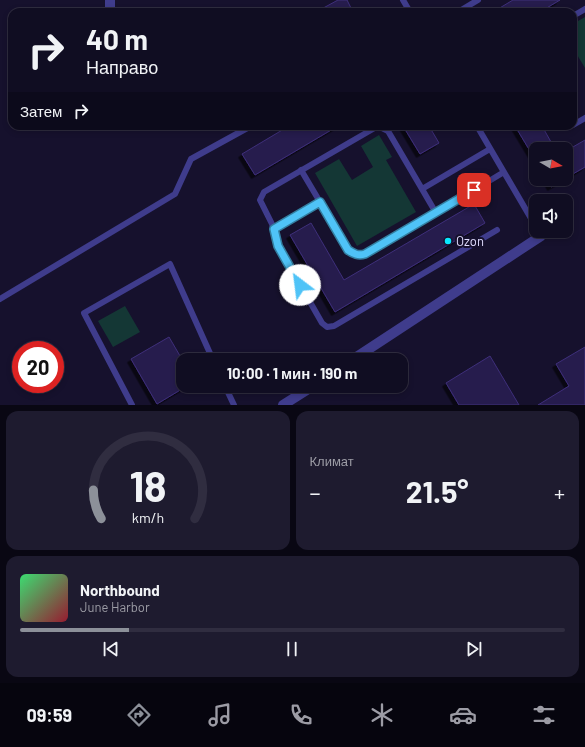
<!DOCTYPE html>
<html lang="ru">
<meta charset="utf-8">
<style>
body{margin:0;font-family:Barlow,sans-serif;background:#1e1b2f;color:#f1f3f6;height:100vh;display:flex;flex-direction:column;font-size:15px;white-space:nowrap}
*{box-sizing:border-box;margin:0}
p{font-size:13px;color:#9c9ca5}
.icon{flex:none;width:22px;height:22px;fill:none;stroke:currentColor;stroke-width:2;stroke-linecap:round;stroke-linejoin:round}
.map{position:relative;height:405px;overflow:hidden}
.details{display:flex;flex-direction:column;gap:6px;padding:6px;background:#090713;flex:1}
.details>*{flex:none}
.banner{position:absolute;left:8px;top:8px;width:569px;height:122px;border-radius:12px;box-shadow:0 2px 6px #0003,0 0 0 1px #302d40;background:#100d22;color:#f1f3f6;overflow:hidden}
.needle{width:26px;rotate:100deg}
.controls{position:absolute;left:529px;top:142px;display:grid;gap:8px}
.controls a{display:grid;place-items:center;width:44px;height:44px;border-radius:8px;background:#100d22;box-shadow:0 2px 6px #0003,0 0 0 1px #302d40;font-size:20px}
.speed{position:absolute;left:12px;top:341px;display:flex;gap:8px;font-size:20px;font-weight:700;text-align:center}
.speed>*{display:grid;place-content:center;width:52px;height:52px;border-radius:50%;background:#100d22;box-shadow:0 2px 6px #0003,0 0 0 1px #302d40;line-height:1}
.speed .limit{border:6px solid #d22;background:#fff;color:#111}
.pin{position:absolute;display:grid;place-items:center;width:34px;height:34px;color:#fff;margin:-17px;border-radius:8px;box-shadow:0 2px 6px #0006}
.me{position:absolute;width:44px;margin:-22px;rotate:330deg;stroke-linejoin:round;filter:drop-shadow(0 0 3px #0008)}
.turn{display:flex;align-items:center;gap:14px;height:84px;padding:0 12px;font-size:18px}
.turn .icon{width:52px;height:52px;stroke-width:2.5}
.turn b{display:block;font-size:28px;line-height:34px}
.then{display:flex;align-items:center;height:38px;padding:0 12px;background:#0003;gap:8px;font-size:15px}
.big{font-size:30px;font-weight:700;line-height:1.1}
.details .tile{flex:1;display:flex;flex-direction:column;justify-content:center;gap:6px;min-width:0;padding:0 14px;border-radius:12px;background:#1e1b2f}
.details .dial{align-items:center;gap:0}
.dial svg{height:104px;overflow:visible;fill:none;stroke:#302d40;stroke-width:7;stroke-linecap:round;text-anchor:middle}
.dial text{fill:#f1f3f6;stroke:none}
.song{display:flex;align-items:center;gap:12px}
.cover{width:48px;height:48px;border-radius:6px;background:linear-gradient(135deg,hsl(140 70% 55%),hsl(350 70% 35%))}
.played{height:4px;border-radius:2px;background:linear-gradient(90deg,#8c9099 20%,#302d40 20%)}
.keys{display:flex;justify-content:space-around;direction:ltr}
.heat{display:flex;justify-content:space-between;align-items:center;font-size:22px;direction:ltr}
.details .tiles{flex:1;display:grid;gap:6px;grid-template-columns:1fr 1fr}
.tile:last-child{grid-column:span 2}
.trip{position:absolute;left:176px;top:353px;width:232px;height:40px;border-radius:12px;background:#100d22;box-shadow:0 2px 6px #0003,0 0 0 1px #302d40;font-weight:700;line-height:40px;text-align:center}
.tab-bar{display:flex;height:64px;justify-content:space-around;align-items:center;background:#06050e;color:#9c9ca5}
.tab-bar .icon{width:28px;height:28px}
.tab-bar .active{color:#8c9099}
.tab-bar b{font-size:18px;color:#f1f3f6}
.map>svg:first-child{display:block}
.green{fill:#143735}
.building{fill:#271d4e;stroke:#3e2f7a;filter:url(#shadow)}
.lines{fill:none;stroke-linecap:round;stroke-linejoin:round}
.service{stroke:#3f3c8c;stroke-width:6}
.minor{stroke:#3f3c8c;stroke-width:10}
.route-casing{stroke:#337fa1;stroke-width:10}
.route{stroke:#4fc3f7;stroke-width:7}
.poi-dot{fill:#09e7ff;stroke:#16112d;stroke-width:1.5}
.labels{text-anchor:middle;stroke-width:4;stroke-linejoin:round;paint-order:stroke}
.poi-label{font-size:13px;fill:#e1ddff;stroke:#16112d;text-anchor:start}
</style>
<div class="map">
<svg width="585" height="405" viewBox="0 0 585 405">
<defs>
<filter id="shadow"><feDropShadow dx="-3.5" dy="3.5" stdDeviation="0" flood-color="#0009"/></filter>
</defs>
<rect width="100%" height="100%" fill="#16112d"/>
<!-- green -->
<path class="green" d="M585,17v51l-12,-20v-24z
M379,135l13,22 -6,3 30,52 -59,34 -42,-73 24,-14 13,21 21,-13 -12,-21z
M125,306l15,26 -27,15 -15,-26z"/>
<!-- building -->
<path class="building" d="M338,0h9l6,12h-37z
M513,0h47l-20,12h-47z
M289,126h49l-83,49 -13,-21z
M403,126h26l10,17 -19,11z
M515,126h27l13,23h-19v12z
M585,140v27l-19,11v-27z
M547,179h18l-14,8z
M474,204l11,19 -150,89 -45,-77 21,-12 33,57z
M169,337l14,24v25h4l-30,18 -26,-45z
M585,347v58h-47l31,-19 -13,-22z
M490,356l29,49h-60l-13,-22z"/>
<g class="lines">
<!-- service -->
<path class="service" d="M403,0l7,12
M458,12l20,-12
M573,16l12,-7
M573,125l12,-7
M477,126l59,101
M490,149l-68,40 -34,-58 -10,-5 -114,66 -4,8 12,24 6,22 44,77 5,4 7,-1 163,-96
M301,170l47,79 8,6 9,-1 71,-41
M422,189l14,24 68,-41
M273,229l47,-27
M0,299l175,-105 16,-35 60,-33
M225,386l9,19
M132,405l-48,-92 86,-49 43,96"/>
<!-- minor -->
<path class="minor" d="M110,0v12
M352,360l189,-124
M283,405l30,-19"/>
</g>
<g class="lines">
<defs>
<path id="route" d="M300,285l-22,-39 -4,-17 46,-27 28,48c6,4 10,6 17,4l109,-64"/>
</defs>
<!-- route casing -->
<use href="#route" class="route-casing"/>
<!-- route -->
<use href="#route" class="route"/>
</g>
<!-- markers -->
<circle class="poi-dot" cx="448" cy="241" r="4"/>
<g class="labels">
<!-- poi labels -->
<g class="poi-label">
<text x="456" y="246">Ozon</text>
</g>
</g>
</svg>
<div class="controls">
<a><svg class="needle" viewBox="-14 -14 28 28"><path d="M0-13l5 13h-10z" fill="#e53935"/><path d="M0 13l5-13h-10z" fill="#9c9ca5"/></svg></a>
<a><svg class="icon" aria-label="sound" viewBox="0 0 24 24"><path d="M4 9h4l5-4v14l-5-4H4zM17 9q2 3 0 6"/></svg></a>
</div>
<div class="speed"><div class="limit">20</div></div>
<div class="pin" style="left:474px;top:190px;background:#d93025"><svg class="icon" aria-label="arrive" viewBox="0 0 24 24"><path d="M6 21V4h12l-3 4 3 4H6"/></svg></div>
<svg class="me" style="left:300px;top:285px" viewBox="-20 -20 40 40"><circle r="19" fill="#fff"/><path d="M0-13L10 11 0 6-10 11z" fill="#4fc3f7"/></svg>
<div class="trip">10:00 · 1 мин · 190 m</div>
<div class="banner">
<div class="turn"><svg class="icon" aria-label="right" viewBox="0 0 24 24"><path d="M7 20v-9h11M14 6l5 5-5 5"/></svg><div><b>40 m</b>Направо</div></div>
<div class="then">Затем<svg class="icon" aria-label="right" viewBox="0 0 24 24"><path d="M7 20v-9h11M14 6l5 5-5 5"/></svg></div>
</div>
</div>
<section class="details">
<div class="tiles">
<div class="tile dial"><svg viewBox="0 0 100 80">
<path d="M14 69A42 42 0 1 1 86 69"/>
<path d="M14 69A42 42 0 0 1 8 47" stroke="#8c9099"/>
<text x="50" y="56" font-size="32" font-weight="700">18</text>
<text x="50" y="72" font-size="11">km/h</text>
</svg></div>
<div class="tile"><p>Климат</p>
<div class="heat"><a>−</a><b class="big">21.5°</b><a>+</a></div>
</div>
<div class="tile">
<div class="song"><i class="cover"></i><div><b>Northbound</b><p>June Harbor</p></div></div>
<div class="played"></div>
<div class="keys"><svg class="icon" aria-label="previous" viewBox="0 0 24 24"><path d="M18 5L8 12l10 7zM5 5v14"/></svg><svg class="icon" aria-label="pause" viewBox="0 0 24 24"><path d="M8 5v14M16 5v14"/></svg><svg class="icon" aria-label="next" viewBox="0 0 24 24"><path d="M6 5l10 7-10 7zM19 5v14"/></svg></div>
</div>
</div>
</section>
<nav class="tab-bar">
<b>09:59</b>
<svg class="icon active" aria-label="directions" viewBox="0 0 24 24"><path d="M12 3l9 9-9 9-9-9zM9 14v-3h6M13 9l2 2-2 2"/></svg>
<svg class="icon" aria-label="music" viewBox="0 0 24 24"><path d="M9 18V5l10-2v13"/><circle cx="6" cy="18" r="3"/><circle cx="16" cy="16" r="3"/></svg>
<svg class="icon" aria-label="phone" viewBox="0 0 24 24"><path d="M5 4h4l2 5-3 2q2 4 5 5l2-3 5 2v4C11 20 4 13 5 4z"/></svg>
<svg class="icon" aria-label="climate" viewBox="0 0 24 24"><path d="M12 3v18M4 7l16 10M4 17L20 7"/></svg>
<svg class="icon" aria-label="car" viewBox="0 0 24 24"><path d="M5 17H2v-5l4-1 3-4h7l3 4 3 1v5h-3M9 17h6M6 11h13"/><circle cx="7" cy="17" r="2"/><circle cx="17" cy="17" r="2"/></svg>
<svg class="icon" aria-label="filters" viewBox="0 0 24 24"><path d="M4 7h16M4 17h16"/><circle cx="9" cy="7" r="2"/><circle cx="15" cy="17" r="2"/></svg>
</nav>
